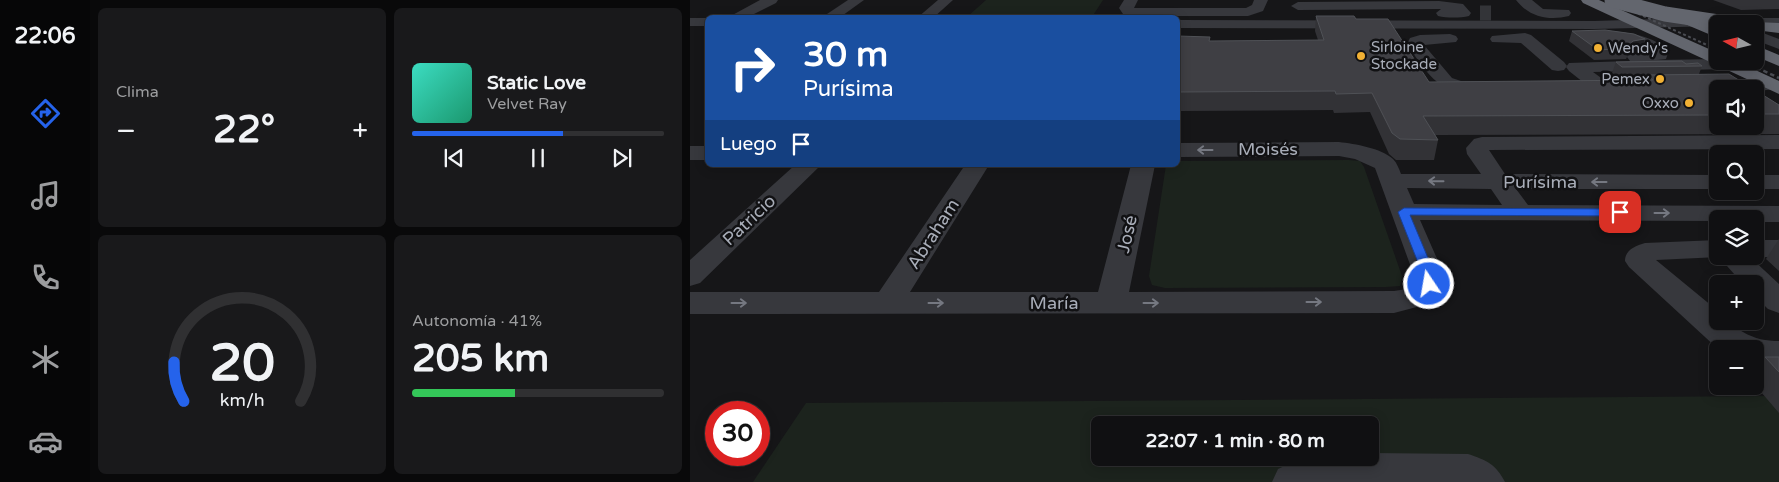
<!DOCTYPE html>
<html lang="es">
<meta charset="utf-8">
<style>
body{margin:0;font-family:"Varela Round",sans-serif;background:#19191b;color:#f1f3f6;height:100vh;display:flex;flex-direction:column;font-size:19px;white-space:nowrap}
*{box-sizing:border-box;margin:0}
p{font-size:16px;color:#9c9d9f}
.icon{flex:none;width:28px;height:28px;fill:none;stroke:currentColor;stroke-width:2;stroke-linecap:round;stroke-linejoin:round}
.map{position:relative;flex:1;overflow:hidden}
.drawer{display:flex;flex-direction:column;gap:8px;padding:8px;background:#09090a;width:600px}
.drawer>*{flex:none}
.top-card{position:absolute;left:15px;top:15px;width:475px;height:152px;border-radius:8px;box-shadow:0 2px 12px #0003,0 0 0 1px #303032;background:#1a4fa0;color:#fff;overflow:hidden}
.needle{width:32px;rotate:278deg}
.buttons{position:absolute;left:1019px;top:15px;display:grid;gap:10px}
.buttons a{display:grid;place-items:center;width:55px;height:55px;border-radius:8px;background:#101012;box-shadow:0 2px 12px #0003,0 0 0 1px #303032;font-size:25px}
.speed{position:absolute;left:15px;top:401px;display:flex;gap:10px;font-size:25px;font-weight:700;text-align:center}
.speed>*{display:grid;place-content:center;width:65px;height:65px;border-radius:50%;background:#101012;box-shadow:0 2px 12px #0003,0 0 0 1px #303032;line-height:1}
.speed .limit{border:8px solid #d22;background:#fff;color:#111}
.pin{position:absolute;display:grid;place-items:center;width:42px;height:42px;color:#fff;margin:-21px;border-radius:10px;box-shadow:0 2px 8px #0006}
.me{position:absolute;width:55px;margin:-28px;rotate:348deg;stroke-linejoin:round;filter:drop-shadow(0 0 4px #0008)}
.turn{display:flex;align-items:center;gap:18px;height:105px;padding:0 15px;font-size:22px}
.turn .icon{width:65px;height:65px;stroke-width:2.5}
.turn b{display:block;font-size:35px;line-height:42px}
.then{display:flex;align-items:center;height:48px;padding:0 15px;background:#0003;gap:10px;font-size:19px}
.big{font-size:38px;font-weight:700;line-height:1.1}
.drawer .tile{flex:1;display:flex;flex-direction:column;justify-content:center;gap:8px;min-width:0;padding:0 18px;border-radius:8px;background:#19191b}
.drawer .dial{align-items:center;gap:0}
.dial svg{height:130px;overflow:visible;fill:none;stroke:#303032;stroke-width:7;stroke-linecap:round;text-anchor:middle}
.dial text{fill:#f1f3f6;stroke:none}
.song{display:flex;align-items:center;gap:15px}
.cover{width:60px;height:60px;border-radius:8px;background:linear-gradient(135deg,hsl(170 70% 55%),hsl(160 70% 35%))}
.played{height:5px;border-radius:2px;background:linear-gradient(90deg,#2563eb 60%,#303032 60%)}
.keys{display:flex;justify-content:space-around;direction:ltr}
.heat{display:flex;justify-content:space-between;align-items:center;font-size:28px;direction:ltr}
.charge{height:8px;border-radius:4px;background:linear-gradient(90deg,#34c759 41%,#303032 0)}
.drawer .tiles{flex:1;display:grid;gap:8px;grid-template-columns:repeat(2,1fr)}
.trip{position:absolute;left:401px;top:416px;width:288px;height:50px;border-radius:8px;background:#101012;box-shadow:0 2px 12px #0003,0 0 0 1px #303032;font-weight:700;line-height:50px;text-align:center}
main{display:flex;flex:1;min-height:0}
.menu{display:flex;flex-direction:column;width:90px;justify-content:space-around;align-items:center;background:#060607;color:#9c9d9f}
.menu .icon{width:35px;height:35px}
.menu .active{color:#2563eb}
.menu b{font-size:22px;color:#f1f3f6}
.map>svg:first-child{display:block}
.green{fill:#1c231d;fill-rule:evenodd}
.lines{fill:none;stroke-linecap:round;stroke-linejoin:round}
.minor-tunnel{stroke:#333438;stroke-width:15;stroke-dasharray:15 8;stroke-linecap:butt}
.minor{fill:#37383d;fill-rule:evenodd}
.highway{fill:#63666e;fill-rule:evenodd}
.rail-far1{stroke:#4a4c52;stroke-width:2;stroke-dasharray:3 2.5;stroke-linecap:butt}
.rail{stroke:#4a4c52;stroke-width:2.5;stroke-dasharray:4.5 3;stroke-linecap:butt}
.highway-bridge{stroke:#63666e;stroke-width:15}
.wall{fill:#323236}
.shaded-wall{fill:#212124}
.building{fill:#3f3f44;stroke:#4f5156}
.oneway{stroke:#757881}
.route{fill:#2563eb;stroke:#184099}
.poi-dot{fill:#f2b134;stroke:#111113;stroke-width:2}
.labels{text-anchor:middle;stroke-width:5;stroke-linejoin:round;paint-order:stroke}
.far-poi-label{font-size:15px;fill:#a8adb8;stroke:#111113;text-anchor:start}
.street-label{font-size:18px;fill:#a8adb8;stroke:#111113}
</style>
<main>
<nav class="menu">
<b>22:06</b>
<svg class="icon active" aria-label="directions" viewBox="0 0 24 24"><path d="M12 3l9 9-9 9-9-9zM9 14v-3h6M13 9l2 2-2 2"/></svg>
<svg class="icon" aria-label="music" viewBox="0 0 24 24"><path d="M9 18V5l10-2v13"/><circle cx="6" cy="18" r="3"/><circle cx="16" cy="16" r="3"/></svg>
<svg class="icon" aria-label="phone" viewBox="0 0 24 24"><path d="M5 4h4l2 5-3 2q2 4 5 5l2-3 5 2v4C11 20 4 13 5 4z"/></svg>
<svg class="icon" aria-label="climate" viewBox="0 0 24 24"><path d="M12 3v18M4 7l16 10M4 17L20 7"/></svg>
<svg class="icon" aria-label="car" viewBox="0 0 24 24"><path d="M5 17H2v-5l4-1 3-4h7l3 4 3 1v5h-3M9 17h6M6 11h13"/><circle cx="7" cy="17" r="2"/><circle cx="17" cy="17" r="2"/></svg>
</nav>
<section class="drawer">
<div class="tiles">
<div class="tile"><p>Clima</p>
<div class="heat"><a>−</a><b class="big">22°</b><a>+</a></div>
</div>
<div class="tile">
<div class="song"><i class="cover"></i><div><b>Static Love</b><p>Velvet Ray</p></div></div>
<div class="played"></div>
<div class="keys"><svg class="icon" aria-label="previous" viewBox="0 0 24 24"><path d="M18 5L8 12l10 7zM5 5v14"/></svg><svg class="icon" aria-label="pause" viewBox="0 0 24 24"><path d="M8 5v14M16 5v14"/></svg><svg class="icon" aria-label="next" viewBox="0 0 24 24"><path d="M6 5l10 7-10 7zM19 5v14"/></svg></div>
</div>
<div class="tile dial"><svg viewBox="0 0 100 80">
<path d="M14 69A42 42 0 1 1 86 69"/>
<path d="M14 69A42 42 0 0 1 8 45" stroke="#2563eb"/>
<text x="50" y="56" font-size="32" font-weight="700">20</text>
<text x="50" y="72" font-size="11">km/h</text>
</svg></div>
<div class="tile"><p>Autonomía · 41%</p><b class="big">205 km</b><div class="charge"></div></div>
</div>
</section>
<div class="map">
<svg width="1089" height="482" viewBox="0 0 1089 482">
<rect width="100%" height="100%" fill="#161618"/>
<!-- green -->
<path class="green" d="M296,0h117l-11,17h-125z
M659,160l11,1 4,6 38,109 -2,10 -14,1 -221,1 -13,-3 -3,-9 17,-111h12v-4h2z
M1089,396v86h-1026l53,-79zM410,425h270v33h-270z"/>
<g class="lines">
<!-- minor-tunnel -->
<path class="minor-tunnel" d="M790,13h11"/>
<!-- minor -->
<path class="minor" d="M70,0h18l-2,3 -30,15h-19z
M158,0h16l-25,18h-18z
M248,0h15l-20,18h-16z
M434,0h14l-4,8h112l6,-3 2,-5h14l-5,11 -15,5h-114l-11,-2 -4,-6z
M826,0h16l11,9 26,1 2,3 -2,3c-20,5 -40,1 -53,-16z
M749,1l24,3 8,9 -2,3c-9,2 -22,2 -31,0l-2,-3 5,-4h-2l-141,1 -7,-4 7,-4z
M0,18h18v8h-18z
M1002,18h87v8h-24v-2h-37v2l-124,3 -416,-1v-8l416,1z
M1065,30l24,9v10l-24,-9z
M917,31c20,1 49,4 61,22l-2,6 -9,1 61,-1v2h17l2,3 -3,4 -6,1 -135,3 11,8 31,2 2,4 -2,4 -7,2 -35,-2 -24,-19 -3,-4 3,-4 61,-2 -3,-4 2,-4 19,-2 -17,-8 -29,-4 -3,-3 3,-3z
M835,33l6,2 33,27 3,4 -3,4 -6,1 -6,-1 -31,-27 -29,-1 -2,-3 2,-3z
M760,34l6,2 2,3 -2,3 -32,3 28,33 9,3 27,1 2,4 -2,4c-44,11 -59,-13 -81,-46l3,-6 10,-3z
M1084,79l5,2v8l-24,2v-2h-37v2l-14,-1 -2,-4 2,-4 7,-2z
M1089,135v14l-290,1 16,24 213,1v14h-202l12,16 251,1v16h-24v-3h-37v2l-298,-1 22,50 2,14 -16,20 -34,9 -704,1v-22h189l86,-127h24l-79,127h188l33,-127h24l-26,127 265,-1 13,-2 7,-7 -2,-12 -37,-102 -20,-9 -16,-3 -161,1v-14l161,-1c16,2 42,6 54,17 4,4 6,10 8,15h80l-14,-20 -1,-6 8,-9 8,-2zM717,188l84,1 11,16 -88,-1z
M0,146h18v14h-18z
M105,165h26l-121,118 -10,3v-26z
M1065,175h24v14h-24z
M1028,240v16h31l30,28v29l-11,-4 -13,-13v-12h-12l-24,-27 -63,3 62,51v10c15,0 13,4 25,11 12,7 23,9 36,9v26l-24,-3v-15h-37l-89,-82 -4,-6c0,-11 10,-15 20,-18z
M1065,240h24v18l-29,-2h5z
M680,453l98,1c18,6 28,10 37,28h-233l6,-13 22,-10 70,-1z"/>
<!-- highway -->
<path class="highway" d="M891,0h18l119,53v8h18l43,20v13l-196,-91z
M981,9l47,19v10l-52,-22 -2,-3 2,-3z
M1065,22l24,1v10l-24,-3v-6h-6z
M1065,45l24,10v11l-24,-10z"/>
<!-- rail-far1 -->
<path class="rail-far1" d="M918,0l110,50"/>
<!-- rail -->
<path class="rail" d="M1053,61l36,17"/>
<!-- highway-bridge -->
<path class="highway-bridge" d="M922,0l53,14 67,10"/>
</g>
<!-- wall -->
<path class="wall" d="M1023,0h66v9h-3l-35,1z
M626,16l40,3 73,63 215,-2 1,-2h-27l-6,-5 4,-11 70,2 16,2 -3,8 19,15v37h37v-36l24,15v29l-344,1 3,5 -4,20h-38l-7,-6 -19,-42 -36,1 -1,-3 -155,1v-75l32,5 108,-1 -3,-9z
M882,31l69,19 -11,1 -4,8 -32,1 -25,-19z
M1089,239v32l-13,-12z
M1075,357h14v56l-24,-28v-15z"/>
<!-- shaded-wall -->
<path class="shaded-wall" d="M955,39l-4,11 -11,1 1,-3 -2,-2 4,-5z"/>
<!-- building -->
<path class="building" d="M626,16h38l2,3h32l41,63 224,-2 -7,-5 83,-1 24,15h-35v26l-295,1 15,24 -38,-1 -8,-6 -20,-40 -36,1 -1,-3 -157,1v-56l32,1 -1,4 115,-1z
M915,30l29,4 11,5 -12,2 -4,5 2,2 -33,2 -26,-19z
M992,61l4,3 12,-1 4,3 -80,1 -6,-5z
M1065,90l24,15v9h-24z
M1075,357h14v15z"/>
<!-- one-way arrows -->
<defs><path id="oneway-shaft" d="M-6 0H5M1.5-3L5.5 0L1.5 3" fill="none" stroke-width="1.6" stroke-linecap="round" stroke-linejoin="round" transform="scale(1.25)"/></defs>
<g class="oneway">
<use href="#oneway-shaft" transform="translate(515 150) rotate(180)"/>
<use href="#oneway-shaft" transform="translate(746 181) rotate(-179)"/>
<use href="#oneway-shaft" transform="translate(909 182) rotate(-180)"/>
<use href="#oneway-shaft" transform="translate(972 213)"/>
<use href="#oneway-shaft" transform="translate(624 302)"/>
<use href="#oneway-shaft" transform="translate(49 303)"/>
<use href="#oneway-shaft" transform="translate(246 303)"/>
<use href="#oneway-shaft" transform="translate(461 303)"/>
</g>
<!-- route -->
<path class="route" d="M714,208l216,1 5,3 -5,4 -210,-1 23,55 2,14 -6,5 -6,-5 -2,-14 -23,-58z"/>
<!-- markers -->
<g class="poi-dot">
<circle cx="908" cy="48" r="5"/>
<circle cx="671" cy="56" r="5"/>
<circle cx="970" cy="79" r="5"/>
<circle cx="999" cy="103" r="5"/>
</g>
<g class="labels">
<!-- far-poi labels -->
<g class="far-poi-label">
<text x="681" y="52">Sirloine<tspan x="681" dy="17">Stockade</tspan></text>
<text x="918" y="53">Wendy's</text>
<text x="960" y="84" text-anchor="end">Pemex</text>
<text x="989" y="108" text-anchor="end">Oxxo</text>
</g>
<!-- street labels -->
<g class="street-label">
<text x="578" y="155">Moisés</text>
<text x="850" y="188">Purísima</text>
<text transform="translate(59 220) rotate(-43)" y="6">Patricio</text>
<text transform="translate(243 234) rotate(-57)" y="6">Abraham</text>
<text transform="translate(437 234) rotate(-77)" y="6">José</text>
<text x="364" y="309">María</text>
</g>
</g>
</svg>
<div class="buttons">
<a><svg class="needle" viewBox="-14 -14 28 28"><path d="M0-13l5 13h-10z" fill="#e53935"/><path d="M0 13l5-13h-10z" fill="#9c9d9f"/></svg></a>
<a><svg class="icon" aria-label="sound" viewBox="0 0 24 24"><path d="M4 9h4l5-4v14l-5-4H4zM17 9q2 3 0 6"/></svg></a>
<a><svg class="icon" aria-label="search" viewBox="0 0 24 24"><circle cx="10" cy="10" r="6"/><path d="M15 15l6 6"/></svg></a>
<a><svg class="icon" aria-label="layers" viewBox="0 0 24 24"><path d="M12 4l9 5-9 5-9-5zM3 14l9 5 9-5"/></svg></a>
<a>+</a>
<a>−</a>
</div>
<div class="speed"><div class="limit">30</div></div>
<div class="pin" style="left:930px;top:212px;background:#d93025"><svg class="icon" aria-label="arrive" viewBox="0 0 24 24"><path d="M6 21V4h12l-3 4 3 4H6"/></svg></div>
<svg class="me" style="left:739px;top:284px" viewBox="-20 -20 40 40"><circle r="17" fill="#2563eb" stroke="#fff" stroke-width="3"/><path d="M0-11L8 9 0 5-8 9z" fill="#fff"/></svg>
<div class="trip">22:07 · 1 min · 80 m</div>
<div class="top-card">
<div class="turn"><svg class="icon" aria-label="right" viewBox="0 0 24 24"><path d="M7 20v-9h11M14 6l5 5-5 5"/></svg><div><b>30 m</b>Purísima</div></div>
<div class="then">Luego<svg class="icon" aria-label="arrive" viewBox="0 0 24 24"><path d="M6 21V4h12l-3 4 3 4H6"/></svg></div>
</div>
</div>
</main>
